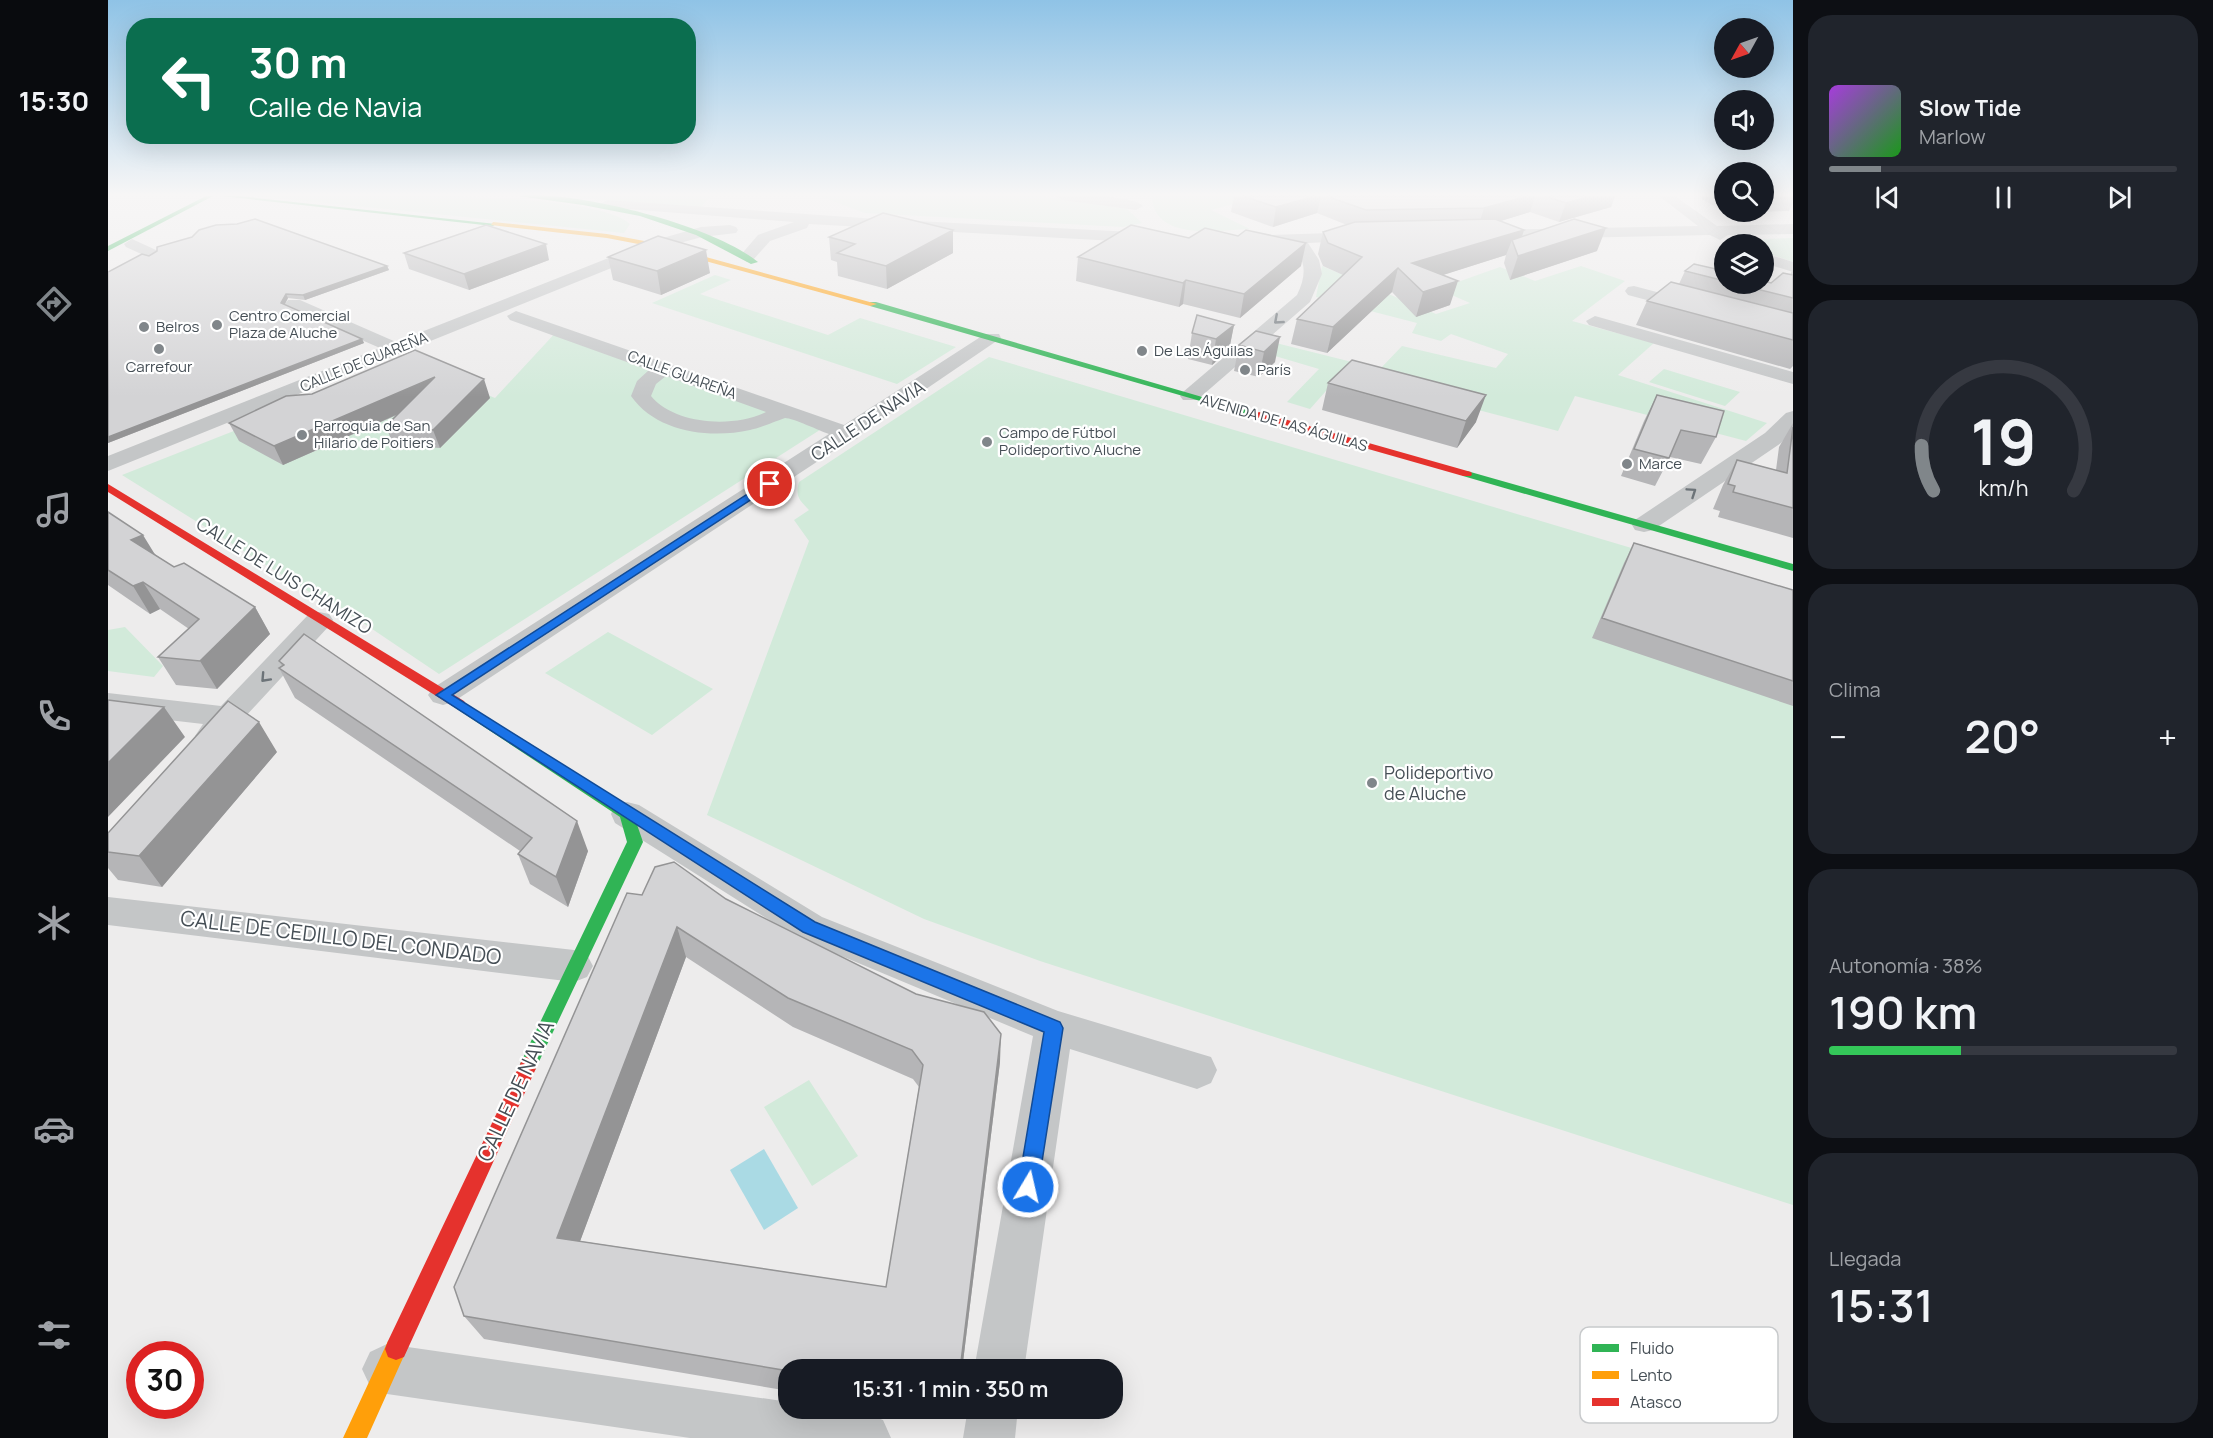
<!DOCTYPE html>
<html lang="es">
<meta charset="utf-8">
<style>
body{margin:0;font-family:Manrope,sans-serif;background:#20242c;color:#f1f3f6;height:100vh;display:flex;flex-direction:column;font-size:22px;white-space:nowrap}
*{box-sizing:border-box;margin:0}
p{font-size:20px;color:#9ea1a6}
.icon{flex:none;width:33px;height:33px;fill:none;stroke:currentColor;stroke-width:2;stroke-linecap:round;stroke-linejoin:round}
.map{position:relative;flex:1;overflow:hidden}
.panel{display:flex;flex-direction:column;gap:15px;padding:15px;background:#0d0f14;width:420px}
.panel>*{flex:none}
.banner{position:absolute;left:18px;top:18px;width:570px;height:126px;border-radius:24px;box-shadow:0 6px 24px #0002;background:#0b6e4f;color:#fff;overflow:hidden}
.needle{width:39px;rotate:230deg}
.fabs{position:absolute;left:1606px;top:18px;display:grid;gap:12px}
.fabs a{display:grid;place-items:center;width:60px;height:60px;border-radius:50%;background:#171b24;box-shadow:0 6px 24px #0002;font-size:30px}
.speed{position:absolute;left:18px;top:1341px;display:flex;gap:12px;font-size:30px;font-weight:700;text-align:center}
.speed>*{display:grid;place-content:center;width:78px;height:78px;border-radius:50%;background:#171b24;box-shadow:0 6px 24px #0002;line-height:1}
.speed .limit{border:9px solid #d22;background:#fff;color:#111}
.pin{position:absolute;display:grid;place-items:center;width:51px;height:51px;color:#fff;margin:-26px;border:3px solid #fff;border-radius:50%;box-shadow:0 2px 6px #0007}
.me{position:absolute;width:66px;margin:-33px;rotate:9deg;stroke-linejoin:round;filter:drop-shadow(0 0 4px #0008)}
.turn{display:flex;align-items:center;gap:21px;height:126px;padding:0 24px;font-size:27px}
.turn .icon{width:78px;height:78px;stroke-width:2.5}
.turn b{display:block;font-size:42px;line-height:51px}
.big{font-size:45px;font-weight:600;line-height:1.1}
.panel .widget{flex:1;display:flex;flex-direction:column;justify-content:center;gap:9px;min-width:0;padding:0 21px;border-radius:24px;background:#20242c}
.panel .dial{align-items:center;gap:0}
.dial svg{height:156px;overflow:visible;fill:none;stroke:#363941;stroke-width:7;stroke-linecap:round;text-anchor:middle}
.dial text{fill:#f1f3f6;stroke:none}
.song{display:flex;align-items:center;gap:18px}
.cover{width:72px;height:72px;border-radius:9px;background:linear-gradient(135deg,hsl(280 70% 55%),hsl(120 70% 35%))}
.played{height:6px;border-radius:3px;background:linear-gradient(90deg,#80868a 15%,#363941 15%)}
.keys{display:flex;justify-content:space-around;direction:ltr}
.heat{display:flex;justify-content:space-between;align-items:center;font-size:33px;direction:ltr}
.charge{height:9px;border-radius:4px;background:linear-gradient(90deg,#34c759 38%,#363941 0)}
.trip{position:absolute;left:670px;top:1359px;width:345px;height:60px;border-radius:24px;background:#171b24;box-shadow:0 6px 24px #0002;font-weight:600;line-height:60px;text-align:center}
main{display:flex;flex:1;min-height:0}
.tab-bar{display:flex;flex-direction:column;width:108px;justify-content:space-around;align-items:center;background:#090b0e;color:#9ea1a6}
.tab-bar .icon{width:42px;height:42px}
.tab-bar .on{color:#80868a}
.tab-bar b{font-size:27px;color:#f1f3f6}
.map>svg:first-child{display:block}
.green{fill:#d2eada}
.water{fill:#aadae4}
.lines{fill:none;stroke-linecap:round;stroke-linejoin:round}
.street{fill:#c4c6c7;fill-rule:evenodd}
.fast{fill:#30b455;fill-rule:evenodd}
.slow{fill:#ff9f0a;fill-rule:evenodd}
.jam{fill:#e5322d;fill-rule:evenodd}
.wall{fill:#b5b5b7;fill-rule:evenodd}
.shaded-wall{fill:#949495}
.building{fill:#d3d3d5;stroke:#949495;stroke-width:1.5;fill-rule:evenodd}
.oneway{stroke:#6c7378}
.route{fill:#1a73e8;stroke:#114b97;stroke-width:1.5}
.poi-dot{fill:#80868a;stroke:#fff;stroke-width:2}
.labels{text-anchor:middle;stroke-width:4.5;stroke-linejoin:round;paint-order:stroke}
.far-poi-label{font-size:15px;fill:#464f56;stroke:#fff;text-anchor:start}
.far-street-label{font-size:15px;fill:#464f56;stroke:#fff}
.street-label{font-size:18px;fill:#464f56;stroke:#fff}
.poi-label{font-size:18px;fill:#464f56;stroke:#fff;text-anchor:start}
.near-street-label{font-size:21px;fill:#464f56;stroke:#fff}
.key{fill:#fff;stroke:#c8cacc;stroke-width:1.5}
.key-label{font-size:16px;fill:#464f56}
</style>
<main>
<nav class="tab-bar">
<b>15:30</b>
<svg class="icon on" aria-label="directions" viewBox="0 0 24 24"><path d="M12 3l9 9-9 9-9-9zM9 14v-3h6M13 9l2 2-2 2"/></svg>
<svg class="icon" aria-label="music" viewBox="0 0 24 24"><path d="M9 18V5l10-2v13"/><circle cx="6" cy="18" r="3"/><circle cx="16" cy="16" r="3"/></svg>
<svg class="icon" aria-label="phone" viewBox="0 0 24 24"><path d="M5 4h4l2 5-3 2q2 4 5 5l2-3 5 2v4C11 20 4 13 5 4z"/></svg>
<svg class="icon" aria-label="climate" viewBox="0 0 24 24"><path d="M12 3v18M4 7l16 10M4 17L20 7"/></svg>
<svg class="icon" aria-label="car" viewBox="0 0 24 24"><path d="M5 17H2v-5l4-1 3-4h7l3 4 3 1v5h-3M9 17h6M6 11h13"/><circle cx="7" cy="17" r="2"/><circle cx="17" cy="17" r="2"/></svg>
<svg class="icon" aria-label="filters" viewBox="0 0 24 24"><path d="M4 7h16M4 17h16"/><circle cx="9" cy="7" r="2"/><circle cx="15" cy="17" r="2"/></svg>
</nav>
<div class="map">
<svg width="1685" height="1438" viewBox="0 0 1685 1438">
<rect width="100%" height="100%" fill="#edecec"/>
<!-- green -->
<path class="green" d="M148,196c64,0 336,-9 374,28l-6,9z
M451,196h152l-10,11 -8,1z
M711,196h222l86,13 15,14 -19,4 -258,-14z
M1047,196h85l12,3 -41,11 39,19c-30,1 -94,13 -98,-31z
M1685,238v24l-29,-10v-8h-10l10,-5z
M1214,266l114,48 34,-11 -32,-14 62,-22 35,14 46,-15 44,15 -53,40 82,22 -36,32 149,48 -21,18 -171,-45 -17,35 -217,-57 -31,35 -23,-7 32,-33 -54,-16 11,-10 104,26 22,-23 94,22 12,-14 -57,-20 -10,7 -29,-8 5,-10 -101,-26z
M607,275l16,5 -31,14 128,41 32,-17 96,29 -59,37 -245,-81z
M450,330l268,96 -387,248 -104,-70 -24,-11 -189,-118 287,-113 86,36z
M881,357l804,239v609l-753,-244 -116,-42 -217,-104 102,-274 -15,-21 15,-10c-10,-10 -14,-14 -10,-28z
M1556,369l76,23 -15,14 -76,-24z
M17,627l38,39 -9,11 -46,-6v-41z
M500,632l105,57 -61,46 -107,-62z
M701,1080l49,76 -46,30 -48,-79z"/>
<!-- water -->
<path class="water" d="M656,1149l34,59 -34,22 -34,-60z"/>
<g class="lines">
<!-- street -->
<path class="street" d="M947,196c16,-2 78,-1 88,10l-7,4 -74,-10z
M1551,196h16l42,30 76,-2v10l-65,1 -8,5 -10,-5 -228,5 -8,-5 8,-5 216,-4z
M499,200l270,19 275,14 8,5 -8,5 -343,-19 -2,4 -37,13 -17,19 -6,2 -8,-5 19,-22 36,-13 -192,-15 -2,-3z
M622,225l6,2 2,3 -2,3 -34,4 -41,11 -553,223v-15l272,-108 -92,-40 -3,-4 3,-4h12l96,42 253,-100 52,-15z
M1254,232l6,2 2,3 -2,3 -60,3 11,17 3,14 -12,28 -113,98h-14l-3,-4 3,-4 114,-97c10,-20 9,-34 -5,-52l-47,1 -8,-5 2,-3z
M24,239l24,11 2,3 -8,5 -24,-11 -2,-3z
M1656,253l29,9v10l-29,-9z
M1526,286l64,17 3,4 -9,5 -64,-17 -3,-4 3,-4z
M408,311l328,114 141,-91h14l2,4 -141,96 -3,5 -7,1 -397,262 -10,3 -10,-3 -5,-7 5,-7 396,-254c-9,-3 -36,-16 -44,-16 -4,1 -27,11 -35,12 -41,9 -94,2 -119,-34l6,-15 12,-11 -139,-50 -3,-4zM558,376l100,36c-32,16 -91,13 -115,-16l5,-12z
M1487,316l198,56v12l-204,-59 -3,-4z
M1685,411v18l-12,14 -128,87 -9,2 -9,-2 -3,-5 3,-5 130,-87 21,-20z
M211,612l10,2 4,6 -4,6 -108,117 -11,4 -11,-4 -4,-7 8,-12 -95,-11v-20l113,13 88,-92z
M519,802l12,3 183,112 236,94 153,46 6,13 -6,13 -14,6 -127,-40 -46,321h-50l59,-334 -237,-99 -181,-114 -4,-9 4,-9z
M0,897l466,53 13,5 6,11 -6,11 -13,5 -466,-57z
M279,1344l402,58v6c33,0 63,-1 94,12l8,18h-201l-303,-44 -17,-8 -8,-17 8,-17z
M860,1408h50l-3,30h-52z"/>
<!-- fast -->
<path class="fast" d="M98,196h7l-105,55v-5z
M113,196h18l257,28 -3,2z
M410,196c57,-6 195,29 240,66l-7,2 -55,-29 -56,-19 -57,-11z
M762,302h6l388,113 -8,2 -386,-111z
M1359,471l326,93v7l-330,-95 -1,-2z
M351,700l173,110 11,32 -108,228 -6,2 -6,-2 -3,-6 107,-222 -7,-25 -166,-110 -2,-3 2,-3z"/>
<!-- slow -->
<path class="slow" d="M385,222l114,12 48,9 222,61 -7,2 -216,-59 -47,-9 -116,-13z
M288,1338l8,3 3,8 -40,89h-24l45,-97z"/>
<!-- jam -->
<path class="jam" d="M1151,412l212,60 1,2 -1,2h-8l-207,-59 -2,-2z
M0,484l356,217 2,3 -2,3h-10l-346,-215z
M421,1056l6,2 3,6 -134,293 -8,3 -8,-3 -3,-8 3,-8 135,-283z"/>
</g>
<!-- wall -->
<path class="wall" d="M1126,196h381l-4,11 -52,15 -29,-10 -30,9 24,9 -2,6 75,15 -87,29 -6,-17 2,-8 -64,20 8,30 -34,12 -24,-25 -65,61 -36,-9 6,-25 46,-44 -20,-9 -5,-12 5,-22 24,-7 -30,-12 -44,14 -42,-15z
M1592,196h25v16h39v-16h29v7l-4,8 -63,2 -24,-14z
M1130,236l63,30 -61,52 -57,-14 -4,3 -103,-26 2,-24 111,-19z
M721,237l124,16 -66,36 -49,-13 -1,-14 -6,-2z
M296,253l145,7 -80,30 -60,-21z
M41,256l238,10 2,4 -84,30 -17,-2 -3,7 77,34 2,4 -256,100v-171z
M500,257l102,16 -49,22 -48,-15z
M1685,269v97l-3,3 -154,-44 11,-24 32,-17 6,-13h40v13h39l7,-1 19,-8z
M1126,325l-5,25 -17,15 -24,-6 4,-26z
M1148,331l19,31 -16,15 -25,-6 5,-26z
M1220,383l148,39 -19,26 -135,-38z
M1549,395l59,42 -15,27 -31,-7 -15,29 -34,-10 23,-55z
M382,398l-50,50 -47,-3 -7,-19 11,-11 -114,50 -44,-24 -10,-18z
M1685,423v115l-75,-21 2,-6 -7,-2 10,-24 14,-25 39,10 3,-23z
M0,512l48,43 18,12 81,40 15,27 -53,55 -41,-4 -18,-28 31,-28 -29,-20 -10,5 -42,-29z
M1526,543l159,47v116l-201,-68 32,-75z
M171,661l309,190 -20,56 -38,-23 -12,-30 2,-3 -225,-153 -16,-30 3,-2z
M169,752l-115,135 -44,-7 -10,-12v-35z
M534,895l84,4 274,163 -38,308h-173v21l-305,-52 -20,-23zM578,957l107,70 120,52 6,8 -33,200 -306,-46z
M780,1408h58l-10,9z"/>
<!-- shaded-wall -->
<path class="shaded-wall" d="M1208,196h5l-4,17 -44,14 3,-20z
M1420,196h7l-5,16 -52,16 6,-20z
M1483,196h24l-4,11 -52,15 7,-19z
M1498,228l-9,23 -87,29 8,-24z
M845,230v23l-66,36 -1,-23z
M1416,230l-7,22 -5,-12 -6,15 -91,29 -3,-21z
M1198,243l-5,23 -61,52 4,-24z
M438,244l3,16 -80,30 -5,-16z
M598,250l4,23 -49,22 -4,-24z
M279,266l2,4 -84,30 -2,-5z
M1290,268l-6,24 -65,61 6,-26z
M1078,280l-3,24 -4,3 4,-24z
M1350,281l-8,24 -34,12 7,-25z
M178,294l2,4 -5,9 -2,-4z
M1126,325l-5,25 -17,15 4,-26z
M1172,337l-5,25 -16,15 5,-25z
M254,339l2,4 -256,100v-6z
M327,377l6,18 -158,70 -9,-19z
M376,379l6,19 -50,50 -7,-18z
M1378,395l-10,27 -19,26 9,-27z
M35,535l16,26 -28,-21z
M35,582l17,27 -10,5 -17,-28z
M147,607l15,27 -53,55 -17,-28z
M56,707l21,30 -77,80v-54z
M151,722l18,30 -115,135 -23,-31z
M469,821l11,30 -20,56 -12,-30z
M569,927l9,30 -114,306 -15,-25z
M893,1034l-1,28 -38,308h-2z
M828,1408h10l-10,9z"/>
<!-- building -->
<path class="building" d="M1135,196h73l-40,11z
M1218,196h202l-44,12 -118,2z
M1436,196h47l-25,7z
M775,213l70,17 -67,36 -49,-13 18,-9 -26,-7z
M147,219l132,47 -84,29 -17,-1 -5,9 81,36 -254,98v-165l34,-18 7,2 8,-5v-4l35,-10 7,-7 17,-5 21,-1z
M1387,219l29,11 -112,33 46,18 -35,11 -25,-24 -65,59 -36,-8 65,-62 -34,-14 -5,-11 32,-10z
M1466,219l32,9 -88,28 -6,-16z
M378,225l60,19 -82,30 -60,-21z
M1023,225l58,13 16,-10 33,8 8,-6 60,13 -62,51 -58,-14 -3,3 -105,-26z
M550,236l48,14 -49,21 -49,-14z
M1586,264l31,7v10l-40,-10z
M1675,273l10,2v23l-57,-14h28v-3l7,2z
M1563,282l122,31v27l-146,-39z
M1089,315l37,10 -18,14 -24,-6z
M1148,331l24,6 -16,15 -25,-7z
M307,350l69,29 -51,51 -47,-4 49,-49 -161,69 -45,-23 57,-27 26,-2z
M1244,360l134,35 -20,26 -138,-38z
M1549,395l67,16 -8,26 -35,-7 -12,28 -35,-9z
M1685,427v81l-60,-16 2,-6 -7,-2 9,-24 50,13z
M0,512l35,23 -12,5 43,27 10,-4 71,44 -55,54 -42,-4 41,-38 -56,-37 -10,4 -25,-16z
M1526,543l159,47v91l-191,-63z
M196,634l273,187 -21,56 -38,-23 14,-16 -253,-170 5,-3 -5,-4z
M0,700l56,7 -56,56z
M120,701l31,21 -120,134 -31,-4v-19z
M566,862l52,37 190,95 68,18 17,22 -41,336h-171v1l-325,-55 -10,-29 173,-394 15,2 13,-28zM569,927l111,71 124,52 11,15 -37,222 -329,-49z"/>
<!-- one-way arrows -->
<defs><path id="oneway-chevron" d="M-2-3.5L2.5 0L-2 3.5" fill="none" stroke-width="1.6" stroke-linecap="round" stroke-linejoin="round" transform="scale(1.5)"/></defs>
<g class="oneway">
<use href="#oneway-chevron" transform="translate(1170 320) rotate(139)"/>
<use href="#oneway-chevron" transform="translate(1584 492) rotate(-34)"/>
<use href="#oneway-chevron" transform="translate(157 678) rotate(133)"/>
</g>
<!-- sky -->
<linearGradient id="sky" x2="0" y2="1"><stop stop-color="#8fc3e6"/><stop offset="0.49" stop-color="#f7f6f6"/><stop offset="1" stop-color="#f7f6f6" stop-opacity="0"/></linearGradient>
<rect width="1685" height="397" fill="url(#sky)"/>
<!-- route -->
<path class="route" d="M658,482l9,2 -323,211 363,227 245,100 3,6 -25,159 -3,7 -7,3 -7,-3 -3,-7 26,-155 -241,-100 -367,-237z"/>
<!-- markers -->
<g class="poi-dot">
<circle cx="109" cy="325" r="6"/>
<circle cx="36" cy="327" r="6"/>
<circle cx="51" cy="349" r="6"/>
<circle cx="1034" cy="351" r="6"/>
<circle cx="1137" cy="370" r="6"/>
<circle cx="194" cy="435" r="6"/>
<circle cx="879" cy="442" r="6"/>
<circle cx="1519" cy="464" r="6"/>
<circle cx="1264" cy="783" r="6"/>
</g>
<g class="labels">
<!-- far-poi labels -->
<g class="far-poi-label">
<text x="121" y="321">Centro Comercial<tspan x="121" dy="17">Plaza de Aluche</tspan></text>
<text x="48" y="332">Belros</text>
<text x="1046" y="356">De Las Águilas</text>
<text x="51" y="372" text-anchor="middle">Carrefour</text>
<text x="1149" y="375">París</text>
<text x="206" y="431">Parroquia de San<tspan x="206" dy="17">Hilario de Poitiers</tspan></text>
<text x="891" y="438">Campo de Fútbol<tspan x="891" dy="17">Polideportivo Aluche</tspan></text>
<text x="1531" y="469">Marce</text>
</g>
<!-- far-street labels -->
<g class="far-street-label">
<text transform="translate(256 362) rotate(-22)" y="5">CALLE DE GUAREÑA</text>
<text transform="translate(574 375) rotate(20)" y="5">CALLE GUAREÑA</text>
<text transform="translate(1176 423) rotate(16)" y="5">AVENIDA DE LAS ÁGUILAS</text>
</g>
<!-- street labels -->
<g class="street-label">
<text transform="translate(760 421) rotate(-33)" y="6">CALLE DE NAVIA</text>
<text transform="translate(176 576) rotate(32)" y="6">CALLE DE LUIS CHAMIZO</text>
</g>
<!-- poi labels -->
<g class="poi-label">
<text x="1276" y="779">Polideportivo<tspan x="1276" dy="21">de Aluche</tspan></text>
</g>
<!-- near-street labels -->
<g class="near-street-label">
<text transform="translate(233 938) rotate(7)" y="7">CALLE DE CEDILLO DEL CONDADO</text>
<text transform="translate(408 1091) rotate(-65)" y="7">CALLE DE NAVIA</text>
</g>
</g>
<!-- legend -->
<rect x="1472" y="1327" width="198" height="96" rx="9" class="key"/>
<rect x="1484" y="1344" width="27" height="8" fill="#30b455"/>
<rect x="1484" y="1371" width="27" height="8" fill="#ff9f0a"/>
<rect x="1484" y="1398" width="27" height="8" fill="#e5322d"/>
<g class="key-label">
<text x="1522" y="1354">Fluido</text>
<text x="1522" y="1381">Lento</text>
<text x="1522" y="1408">Atasco</text>
</g>
</svg>
<div class="fabs">
<a><svg class="needle" viewBox="-14 -14 28 28"><path d="M0-13l5 13h-10z" fill="#e53935"/><path d="M0 13l5-13h-10z" fill="#9ea1a6"/></svg></a>
<a><svg class="icon" aria-label="sound" viewBox="0 0 24 24"><path d="M4 9h4l5-4v14l-5-4H4zM17 9q2 3 0 6"/></svg></a>
<a><svg class="icon" aria-label="search" viewBox="0 0 24 24"><circle cx="10" cy="10" r="6"/><path d="M15 15l6 6"/></svg></a>
<a><svg class="icon" aria-label="layers" viewBox="0 0 24 24"><path d="M12 4l9 5-9 5-9-5zM3 14l9 5 9-5"/></svg></a>
</div>
<div class="speed"><div class="limit">30</div></div>
<div class="pin" style="left:662px;top:484px;background:#d93025"><svg class="icon" aria-label="arrive" viewBox="0 0 24 24"><path d="M6 21V4h12l-3 4 3 4H6"/></svg></div>
<svg class="me" style="left:920px;top:1187px" viewBox="-20 -20 40 40"><circle r="17" fill="#1a73e8" stroke="#fff" stroke-width="3"/><path d="M0-11L8 9 0 5-8 9z" fill="#fff"/></svg>
<div class="trip">15:31 · 1 min · 350 m</div>
<div class="banner">
<div class="turn"><svg class="icon" aria-label="left" viewBox="0 0 24 24"><path d="M17 20v-9H6M10 6l-5 5 5 5"/></svg><div><b>30 m</b>Calle de Navia</div></div>
</div>
</div>
<section class="panel">
<div class="widget">
<div class="song"><i class="cover"></i><div><b>Slow Tide</b><p>Marlow</p></div></div>
<div class="played"></div>
<div class="keys"><svg class="icon" aria-label="previous" viewBox="0 0 24 24"><path d="M18 5L8 12l10 7zM5 5v14"/></svg><svg class="icon" aria-label="pause" viewBox="0 0 24 24"><path d="M8 5v14M16 5v14"/></svg><svg class="icon" aria-label="next" viewBox="0 0 24 24"><path d="M6 5l10 7-10 7zM19 5v14"/></svg></div>
</div>
<div class="widget dial"><svg viewBox="0 0 100 80">
<path d="M14 69A42 42 0 1 1 86 69"/>
<path d="M14 69A42 42 0 0 1 8 46" stroke="#80868a"/>
<text x="50" y="56" font-size="32" font-weight="700">19</text>
<text x="50" y="72" font-size="11">km/h</text>
</svg></div>
<div class="widget"><p>Clima</p>
<div class="heat"><a>−</a><b class="big">20°</b><a>+</a></div>
</div>
<div class="widget"><p>Autonomía · 38%</p><b class="big">190 km</b><div class="charge"></div></div>
<div class="widget"><p>Llegada</p><b class="big">15:31</b></div>
</section>
</main>
